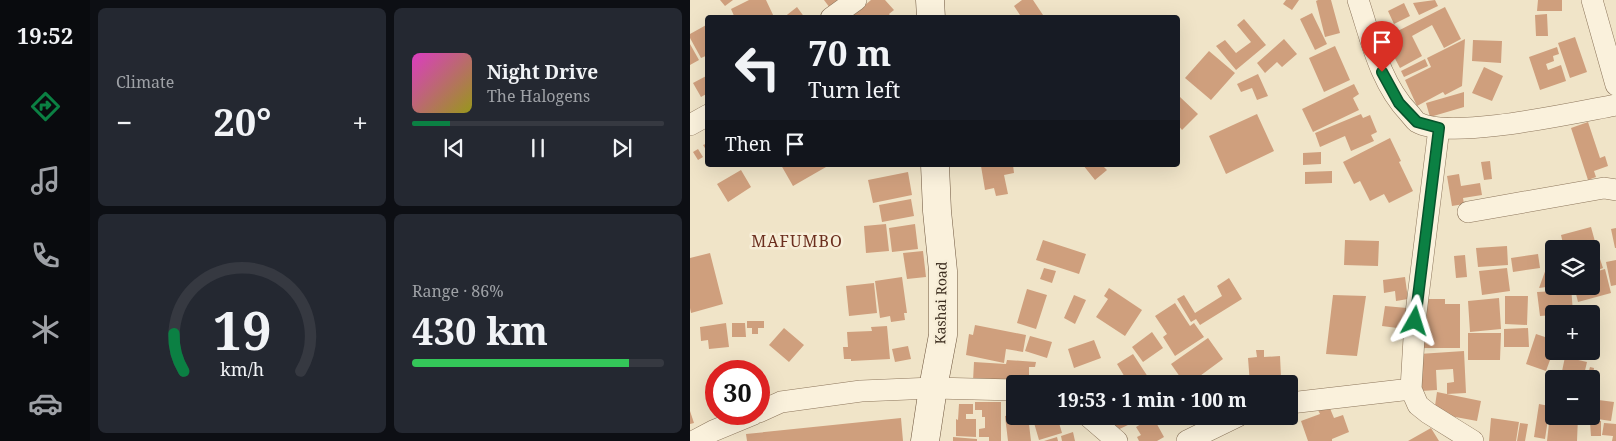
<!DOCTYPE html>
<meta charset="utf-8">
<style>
body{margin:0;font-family:"Noto Serif",serif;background:#242831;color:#f1f3f6;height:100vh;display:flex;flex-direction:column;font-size:19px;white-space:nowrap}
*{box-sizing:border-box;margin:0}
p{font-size:16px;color:#9ea1a6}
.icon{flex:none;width:28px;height:28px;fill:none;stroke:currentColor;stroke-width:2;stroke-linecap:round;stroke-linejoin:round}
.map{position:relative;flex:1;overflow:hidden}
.sheet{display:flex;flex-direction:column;gap:8px;padding:8px;background:#0d0f14;width:600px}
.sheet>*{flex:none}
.banner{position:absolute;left:15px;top:15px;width:475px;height:152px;border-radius:5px;box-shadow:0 5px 20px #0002;background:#171b24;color:#f1f3f6;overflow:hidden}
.controls{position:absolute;left:855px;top:240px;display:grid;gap:10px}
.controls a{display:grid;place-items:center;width:55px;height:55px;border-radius:5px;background:#171b24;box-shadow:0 5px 20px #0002;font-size:25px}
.speed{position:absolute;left:15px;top:360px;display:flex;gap:10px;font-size:25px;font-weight:700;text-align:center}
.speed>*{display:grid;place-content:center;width:65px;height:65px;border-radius:50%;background:#171b24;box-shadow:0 5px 20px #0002;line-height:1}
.speed .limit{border:8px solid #d22;background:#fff;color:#111}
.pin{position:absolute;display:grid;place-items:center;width:42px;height:42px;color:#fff;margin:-51px -21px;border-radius:50% 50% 50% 0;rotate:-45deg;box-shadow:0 0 5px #0007}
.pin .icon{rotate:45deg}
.me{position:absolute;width:55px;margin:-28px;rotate:6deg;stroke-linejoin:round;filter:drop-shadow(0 0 4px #0008)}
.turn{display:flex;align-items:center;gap:18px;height:105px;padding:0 20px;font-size:22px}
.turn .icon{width:65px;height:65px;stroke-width:2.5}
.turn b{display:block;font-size:35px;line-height:42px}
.then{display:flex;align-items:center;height:48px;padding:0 20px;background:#0003;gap:10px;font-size:19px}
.big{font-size:38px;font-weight:700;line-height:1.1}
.sheet .tile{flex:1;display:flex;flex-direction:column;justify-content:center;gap:8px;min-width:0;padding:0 18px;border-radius:8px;background:#242831}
.sheet .dial{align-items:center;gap:0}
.dial svg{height:130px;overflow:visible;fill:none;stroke:#363941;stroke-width:7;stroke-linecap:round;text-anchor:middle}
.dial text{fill:#f1f3f6;stroke:none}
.song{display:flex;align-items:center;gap:15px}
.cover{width:60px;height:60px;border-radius:8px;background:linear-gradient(135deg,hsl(310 70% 55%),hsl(60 70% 35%))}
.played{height:5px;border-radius:2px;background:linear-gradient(90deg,#0b8043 15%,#363941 15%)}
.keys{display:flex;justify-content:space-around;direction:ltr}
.heat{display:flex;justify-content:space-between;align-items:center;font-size:28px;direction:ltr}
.charge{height:8px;border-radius:4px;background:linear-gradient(90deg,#34c759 86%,#363941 0)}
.sheet .tiles{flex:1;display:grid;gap:8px;grid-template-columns:repeat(2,1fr)}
.trip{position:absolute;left:316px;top:375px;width:292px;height:50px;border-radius:5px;background:#171b24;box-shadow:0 5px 20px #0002;font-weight:700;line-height:50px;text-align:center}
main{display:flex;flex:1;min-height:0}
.tab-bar{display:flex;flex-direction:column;width:90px;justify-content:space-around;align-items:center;background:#090b0e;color:#9ea1a6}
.tab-bar .icon{width:35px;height:35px}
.tab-bar .on{color:#0b8043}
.tab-bar b{font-size:22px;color:#f1f3f6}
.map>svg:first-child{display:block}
.building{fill:#cf9f7d}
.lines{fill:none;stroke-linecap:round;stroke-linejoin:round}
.street-casing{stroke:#8d765c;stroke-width:22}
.secondary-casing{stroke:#6f573f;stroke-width:29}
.street{stroke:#faf1dc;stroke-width:21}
.secondary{stroke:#faf1dc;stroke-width:28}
.route-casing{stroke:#07532c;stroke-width:12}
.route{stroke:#0b8043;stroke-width:9}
.labels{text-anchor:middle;stroke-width:5;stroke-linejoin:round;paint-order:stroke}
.street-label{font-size:14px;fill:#3d2e20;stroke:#f7eed8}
.quarter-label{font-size:16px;letter-spacing:1px;fill:#6b2e1e;stroke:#f7eed8}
</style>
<main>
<nav class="tab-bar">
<b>19:52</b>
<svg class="icon on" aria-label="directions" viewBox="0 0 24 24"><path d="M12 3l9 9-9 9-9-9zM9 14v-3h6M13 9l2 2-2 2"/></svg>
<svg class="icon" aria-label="music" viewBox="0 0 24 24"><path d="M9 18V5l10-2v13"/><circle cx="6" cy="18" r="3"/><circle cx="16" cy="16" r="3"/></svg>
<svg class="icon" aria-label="phone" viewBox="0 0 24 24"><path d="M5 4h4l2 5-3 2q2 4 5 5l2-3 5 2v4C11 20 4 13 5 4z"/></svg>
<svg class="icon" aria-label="climate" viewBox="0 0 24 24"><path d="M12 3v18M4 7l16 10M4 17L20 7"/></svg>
<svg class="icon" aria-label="car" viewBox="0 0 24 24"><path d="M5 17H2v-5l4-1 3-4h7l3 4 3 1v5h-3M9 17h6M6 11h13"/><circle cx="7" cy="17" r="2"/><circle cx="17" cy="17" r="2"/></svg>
</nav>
<section class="sheet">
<div class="tiles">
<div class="tile"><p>Climate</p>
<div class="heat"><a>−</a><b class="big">20°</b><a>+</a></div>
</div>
<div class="tile">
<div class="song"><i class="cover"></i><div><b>Night Drive</b><p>The Halogens</p></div></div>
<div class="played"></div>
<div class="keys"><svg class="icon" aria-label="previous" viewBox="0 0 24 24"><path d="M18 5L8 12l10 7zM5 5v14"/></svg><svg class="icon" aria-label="pause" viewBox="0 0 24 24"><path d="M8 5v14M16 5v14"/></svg><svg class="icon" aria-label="next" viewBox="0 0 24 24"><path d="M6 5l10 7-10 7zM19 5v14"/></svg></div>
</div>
<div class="tile dial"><svg viewBox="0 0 100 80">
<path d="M14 69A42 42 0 1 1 86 69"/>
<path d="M14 69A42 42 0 0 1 8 46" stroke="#0b8043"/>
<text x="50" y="56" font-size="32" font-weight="700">19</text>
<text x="50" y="72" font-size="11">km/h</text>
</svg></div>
<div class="tile"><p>Range · 86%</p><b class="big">430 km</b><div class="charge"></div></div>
</div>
</section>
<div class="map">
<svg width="926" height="441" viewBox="0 0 926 441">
<rect width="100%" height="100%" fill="#f0e4c8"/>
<!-- building -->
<path class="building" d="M30,0h13l-8,6z
M59,0h17l8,17 -39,1 -4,-9z
M134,0h16l-10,8z
M181,0h14l9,10 -5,4 3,4h-42z
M332,0h11l12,18h-23l-8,-12z
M596,0h13l-7,10 -9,-6z
M628,0h13l9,33 -15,4 -9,-36z
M745,0l3,6 -19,9 -6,-12z
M848,0h24v11h-25z
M714,3l6,13 -16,8 -6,-13z
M107,7l8,11h-22z
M755,7l16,32 -17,9 -12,-23 -20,11 10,20 -22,12 -16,-30z
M622,13l15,31 -12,6 -15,-31z
M857,14l1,22h-12l-1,-21z
M554,19l22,26 -30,25 -20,-24 9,-6 11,13 15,-11 -14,-17z
M18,24v31l-7,3 -11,-20v-4z
M885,37l12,35 -17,6 -12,-35z
M594,39l13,15 -15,13 -5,-5 -12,11 -8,-10z
M775,39l-3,47 -17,9 -2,-3 -26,14 -12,-26 26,-13 -4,-9z
M783,40l29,1 -1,22 -29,-2z
M0,44l9,16 -9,5z
M645,46l15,34 -26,12 -15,-34z
M867,47l2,7 -6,2 1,5 -8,3 2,6 13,-5 5,16 -26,9 -11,-33z
M519,51l26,22 -24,27 -26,-22z
M735,59l3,7 -24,11 -3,-6z
M794,67l19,9 -11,25 -20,-8z
M568,74l10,22 -11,4 -5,-12 -11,4 -4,-8z
M18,75v18l-7,4 -8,-14z
M664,84l5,10 -6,4 6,12 -46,22 -11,-23z
M774,92v15l-34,10 -4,-14z
M490,97l18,17 -16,16 -4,-5v-25z
M567,114l17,37 -48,23 -17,-38z
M671,114l2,4 7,-3 7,17 -6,3 3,6 -23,10 -6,-15 -25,11 -5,-14z
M898,122l12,36 5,-2 3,10 -14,5 2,6 -8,3 -17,-52z
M700,138l11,23 -2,1 14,29 -24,12 -5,-9 -14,7 -10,-20 -6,3 -11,-22z
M18,143v10l-5,-8z
M8,149l5,8 -5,3 -5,-8z
M631,152v12l-18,1v-12z
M800,161l2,18 -8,1 -3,-18z
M91,165h44l1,2 -33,19z
M297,165h26l1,8 -10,2 4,19 -12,2 -2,-8 -9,2 -4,-24z
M393,165h19l5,5 -12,10z
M51,170l10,17 -23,15 -11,-18z
M642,171v12l-27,1v-12z
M218,172l4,23 -39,8 -5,-23z
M769,174l2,12 19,-3 2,12 -19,3 1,6 -12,2 -5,-30z
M221,199l3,17 -32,6 -3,-17z
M196,224l3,27 -23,2 -2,-27z
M225,224l3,25 -26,3 -3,-24z
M901,227l8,29 -8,2v-9h-9l-1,-6 -17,5 -3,-13z
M926,228v20h-1l-4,-19z
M353,240l43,14 -7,20 -43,-14z
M655,240l34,1 -1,25 -34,-1z
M817,246l1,19 -30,2 -2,-19z
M233,251l3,26 -19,2 -4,-26z
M20,253l13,51 -32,9 -1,-5v-50z
M848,254l2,14 -27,4 -2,-14z
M775,255l2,22 -11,1 -2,-22z
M910,259l3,9 -10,4 -2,-10z
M926,260v25l-5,1 -5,-24z
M864,264l-1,22 -14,2 8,-22z
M354,268l12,3 -4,12 -12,-4z
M817,268l3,23 -28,4 -3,-24z
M915,269l6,24 -33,9 -4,-16h17v-13z
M212,277l5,36h-3l1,7 -14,2 -1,-6 -10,2 -5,-37z
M715,277l3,22 -12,2 -1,-10 -11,2 -1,-13z
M539,278l13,21 -42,26 -4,-6 -5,3 -14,-23 7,-4 11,18 27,-17 -5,-10z
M184,283l3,30 -28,3 -3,-30z
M866,286h15l2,27 -19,1v1l-14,1 -3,-24 19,-1z
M419,288l33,22 -17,26 -29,-19 12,-18 -4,-3z
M337,289l20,6 -11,34 -19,-6z
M384,295l12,5 -11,24 -11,-6z
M643,295l33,1 -9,60 -31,-2z
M815,296h23l-1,29 -22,-1z
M809,298l2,31 -31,3 -2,-31z
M735,299h20v5h15v44h-41z
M485,303l15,23 4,-3 10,14 -29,19 -12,-19 4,-3 -12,-18z
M695,306l22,2 -2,21 -23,-3z
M57,321h17v7h-6v6h-6v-6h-5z
M36,323l3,24 -20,2 -1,-9 -7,1 -1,-14z
M42,323h13l1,14h-14z
M285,325l51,10 -3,17 -17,-3 -2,14 -38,-8 3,-21 4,1z
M197,326l3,33 -39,2v-2h-7l-1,-12h5l-1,-15 25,-1 -1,-4z
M94,328l20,17 -15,17 -20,-17z
M838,328l1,19h-25v-18z
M462,332l11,16 -20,14 -11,-15z
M778,333h33l-1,27h-32z
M846,334l18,6v9l-8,22 -20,-7z
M340,336l22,6 -5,16 -22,-7z
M518,338l15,21 -34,25h-4l-14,-20z
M404,340l7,18 -27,10 -6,-19z
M218,346l3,13 -16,3 -3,-13z
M566,350h8v7l16,-1 1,21 7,-1v8h-38l-2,-26 9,-1z
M774,351l2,42 -19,1v-11l7,-1 -1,-13 -17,1 1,20 -16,1 -2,-37z
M443,354l15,23 -11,7h-8l-12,-20z
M875,357l22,5 -4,17h-12l-10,-3z
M317,360l29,2 -1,5h-6v9l12,1v7h-25l-43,-3 1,-19 32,2z
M900,367l4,1 -1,7 -5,-1z
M396,375l1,9h-17v-4l9,-1v-2z
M532,375l2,6 3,-1 1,4h-30z
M478,377l2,7h-23l-1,-3z
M747,392l44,9 -4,20 -43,-8z
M901,399l23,3 -3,19 -27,-4v-1h7z
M285,402h26v39h-12v-4h-10v-8l6,-1v-11h-3v-7h-7z
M269,404h14v10h-7v5h10v18l-20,-1v-17l2,1z
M849,404l15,3 -2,13 -4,-1 -3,20 -11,-2z
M639,406l5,12 9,-3 6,17 -17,7v2h-24l-7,-20 19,-7 -2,-4z
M0,411l4,12 -4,1z
M325,414v2h13l3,25h-23l-3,-25z
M342,416h25l5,17 -23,7z
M410,416h27l3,8 -21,10z
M443,416h13l-8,7z
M475,416h17l-14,6z
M866,416h10l-1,4h-9z
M878,416l10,1 -1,24h-30l2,-18 18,2z
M463,417l11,20 -7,4h-18l-2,-4 4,-2 -5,-8z
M211,418l2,23h-156l-1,-7z
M801,418l28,4 -3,19h-27z
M911,421v15h-10l-1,-14z
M830,423l8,1 -3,17h-8z
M914,423l12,1v17h-4l1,-5 -11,-1z
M741,428l8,13h-31z
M383,432l2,9h-13l-1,-5z
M263,437l24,2v2h-24z
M367,437l1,4h-14z"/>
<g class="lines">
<defs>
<path id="street" d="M668,0c13,39 22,83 51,113 3,3 5,7 8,9 32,19 160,-10 199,-17
M902,0l24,85
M141,18l25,-18
M0,125l18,-10
M749,128l-24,193 -4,68 7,16 10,8 45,28
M778,212l136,-24 12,2
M600,403l121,-14
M69,412l22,-10 80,-11 72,-3 82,2
M398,416l29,25
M4,441l19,-10 41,-17
M497,441l51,-25"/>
<path id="secondary" d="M240,0l1,18
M235,441l8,-53 10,-53v-64l-6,-60 -2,-46"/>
</defs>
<!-- street casing -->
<use href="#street" class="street-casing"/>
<!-- secondary casing -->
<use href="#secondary" class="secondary-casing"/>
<!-- street -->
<use href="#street" class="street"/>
<!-- secondary -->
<use href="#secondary" class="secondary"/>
</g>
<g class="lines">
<defs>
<path id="route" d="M692,72l17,31 18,19 22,6 -24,193"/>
</defs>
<!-- route casing -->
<use href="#route" class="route-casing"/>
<!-- route -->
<use href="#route" class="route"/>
</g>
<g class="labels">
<!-- street labels -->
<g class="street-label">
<text transform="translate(251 303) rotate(-89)" y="5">Kashai Road</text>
</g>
<!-- quarter labels -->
<g class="quarter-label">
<text x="107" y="247">MAFUMBO</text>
</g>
</g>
</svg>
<div class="controls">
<a><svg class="icon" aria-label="layers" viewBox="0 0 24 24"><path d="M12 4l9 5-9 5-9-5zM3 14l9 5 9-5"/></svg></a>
<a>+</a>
<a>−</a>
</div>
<div class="speed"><div class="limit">30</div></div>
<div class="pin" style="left:692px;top:72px;background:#d93025"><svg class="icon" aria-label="arrive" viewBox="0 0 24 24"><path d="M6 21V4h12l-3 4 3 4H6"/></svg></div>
<svg class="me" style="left:725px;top:321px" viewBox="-20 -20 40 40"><path d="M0-17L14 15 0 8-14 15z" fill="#0b8043" stroke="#fff" stroke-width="4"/></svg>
<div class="trip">19:53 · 1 min · 100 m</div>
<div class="banner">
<div class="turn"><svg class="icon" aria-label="left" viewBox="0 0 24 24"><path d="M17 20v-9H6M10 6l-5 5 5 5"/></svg><div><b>70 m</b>Turn left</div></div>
<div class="then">Then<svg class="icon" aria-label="arrive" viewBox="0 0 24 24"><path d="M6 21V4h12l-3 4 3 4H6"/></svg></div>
</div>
</div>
</main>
